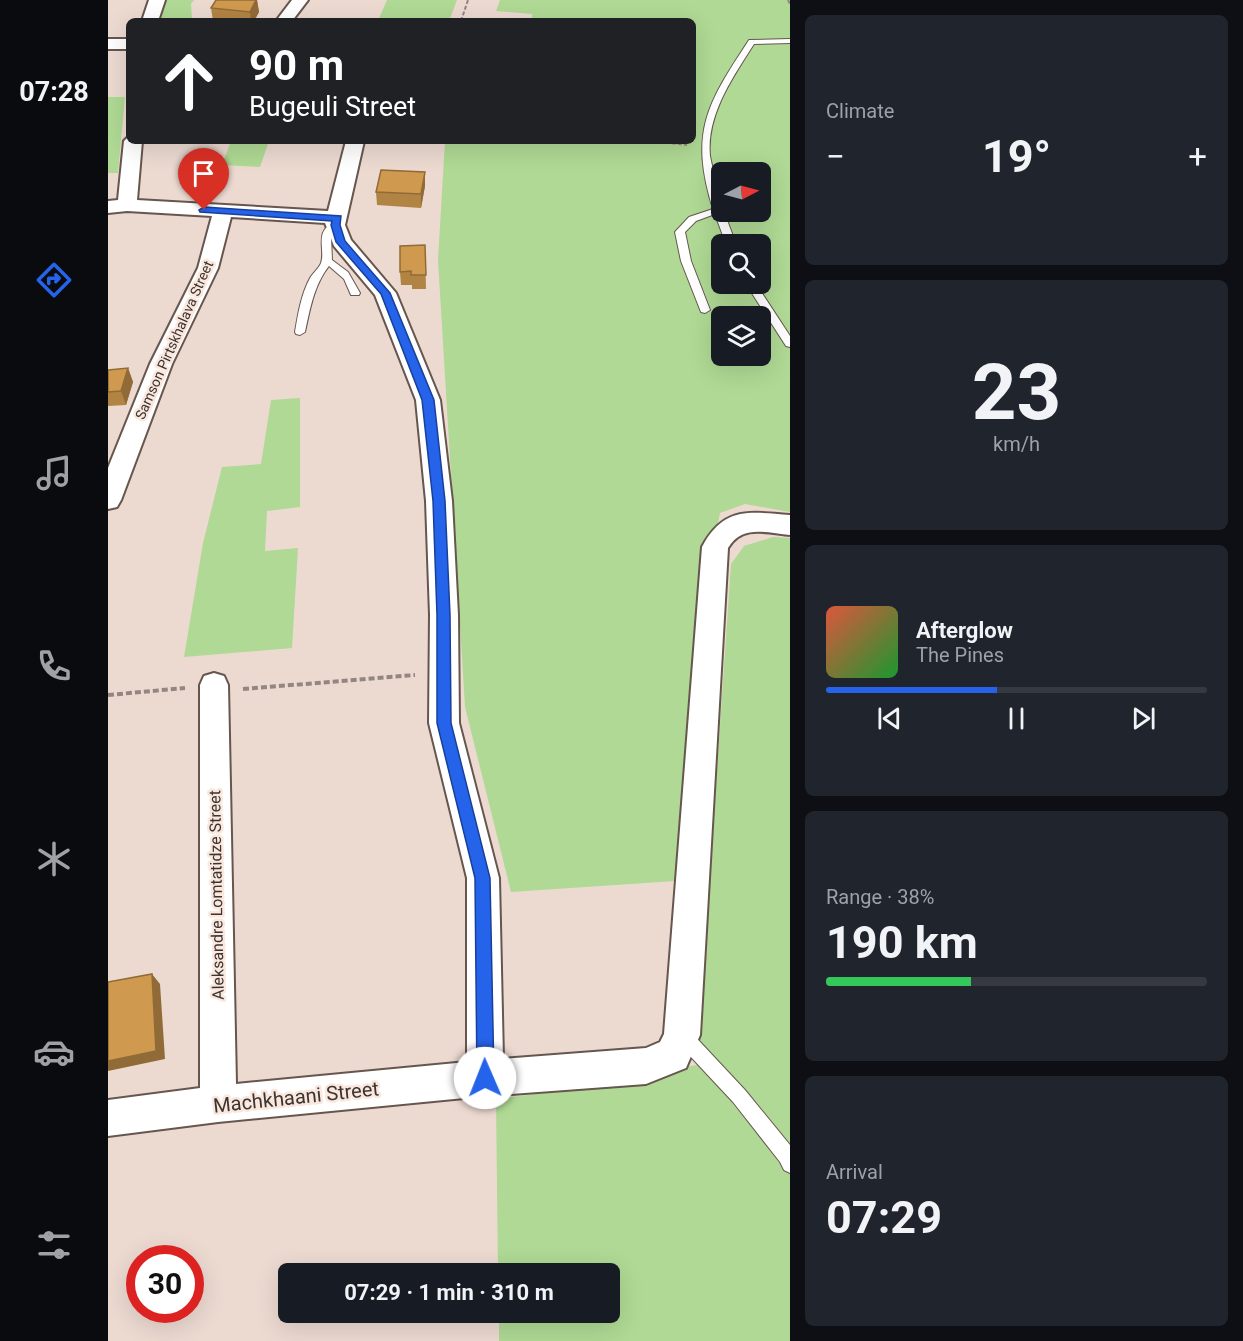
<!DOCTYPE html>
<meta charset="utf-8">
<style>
body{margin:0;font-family:Roboto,sans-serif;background:#20242c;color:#f1f3f6;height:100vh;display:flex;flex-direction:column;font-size:22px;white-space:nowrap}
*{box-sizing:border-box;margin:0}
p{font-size:20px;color:#9ea1a6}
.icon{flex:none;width:33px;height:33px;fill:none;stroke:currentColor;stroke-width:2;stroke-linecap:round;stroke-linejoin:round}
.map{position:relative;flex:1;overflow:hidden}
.sheet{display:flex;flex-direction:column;gap:15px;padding:15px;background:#0d0f14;width:453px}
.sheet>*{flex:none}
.hud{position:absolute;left:18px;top:18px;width:570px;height:126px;border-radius:9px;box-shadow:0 6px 24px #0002;background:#202124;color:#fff;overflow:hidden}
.needle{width:39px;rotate:84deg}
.tools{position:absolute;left:603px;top:162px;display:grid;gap:12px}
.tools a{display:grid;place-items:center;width:60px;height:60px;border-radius:9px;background:#171b24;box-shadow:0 6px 24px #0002;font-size:30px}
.speed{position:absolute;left:18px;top:1245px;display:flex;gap:12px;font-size:30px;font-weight:700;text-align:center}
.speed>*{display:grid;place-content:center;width:78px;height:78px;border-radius:50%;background:#171b24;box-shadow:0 6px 24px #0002;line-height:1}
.speed .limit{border:9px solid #d22;background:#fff;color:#111}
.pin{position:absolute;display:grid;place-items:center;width:51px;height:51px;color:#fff;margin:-62px -26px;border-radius:50% 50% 50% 0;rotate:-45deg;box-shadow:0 0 6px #0007}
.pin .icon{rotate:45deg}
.me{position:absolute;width:66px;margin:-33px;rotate:359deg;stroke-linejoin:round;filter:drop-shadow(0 0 4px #0008)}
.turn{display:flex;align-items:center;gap:21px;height:126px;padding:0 24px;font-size:27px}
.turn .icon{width:78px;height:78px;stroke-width:2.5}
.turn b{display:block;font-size:42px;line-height:51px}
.big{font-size:45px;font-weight:700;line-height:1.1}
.sheet .card{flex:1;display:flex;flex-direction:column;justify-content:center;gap:9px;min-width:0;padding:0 21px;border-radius:9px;background:#20242c}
.sheet .dial{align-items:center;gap:0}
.dial b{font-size:78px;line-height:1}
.song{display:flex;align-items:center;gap:18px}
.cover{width:72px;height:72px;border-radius:9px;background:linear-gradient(135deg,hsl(10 70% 55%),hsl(130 70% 35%))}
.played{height:6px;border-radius:3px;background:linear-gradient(90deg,#2563eb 45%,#363941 45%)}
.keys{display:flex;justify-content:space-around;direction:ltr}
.heat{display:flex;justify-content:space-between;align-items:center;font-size:33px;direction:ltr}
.charge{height:9px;border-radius:4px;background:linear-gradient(90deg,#34c759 38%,#363941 0)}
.trip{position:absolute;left:170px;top:1263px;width:342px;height:60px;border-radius:9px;background:#171b24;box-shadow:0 6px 24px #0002;font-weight:700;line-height:60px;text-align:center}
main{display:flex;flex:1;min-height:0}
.tabs{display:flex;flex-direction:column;width:108px;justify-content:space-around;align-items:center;background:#090b0e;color:#9ea1a6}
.tabs .icon{width:42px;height:42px}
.tabs .current{color:#2563eb}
.tabs b{font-size:27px;color:#f1f3f6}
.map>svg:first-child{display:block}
.green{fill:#afd994;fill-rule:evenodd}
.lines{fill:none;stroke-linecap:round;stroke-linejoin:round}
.service-casing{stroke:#66564e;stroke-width:2}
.minor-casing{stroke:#66564e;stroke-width:4}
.path-far1{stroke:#938680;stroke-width:2;stroke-dasharray:4 2;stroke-linecap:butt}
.path{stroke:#938680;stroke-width:4;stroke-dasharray:6 3;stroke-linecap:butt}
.service{fill:#fff;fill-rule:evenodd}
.minor{fill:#fff;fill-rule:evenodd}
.wall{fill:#b28444}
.shaded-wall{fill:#916b37}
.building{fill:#cf994f;stroke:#916b37;stroke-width:1.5}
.route{fill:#2563eb;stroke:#184099;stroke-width:1.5}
.labels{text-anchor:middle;stroke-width:5;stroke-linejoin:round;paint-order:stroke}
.far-street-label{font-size:14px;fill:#3b3430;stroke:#fae7de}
.street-label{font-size:16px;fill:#3b3430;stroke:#fae7de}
.near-street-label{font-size:20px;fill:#3b3430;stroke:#fae7de}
</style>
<main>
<nav class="tabs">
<b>07:28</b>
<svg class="icon current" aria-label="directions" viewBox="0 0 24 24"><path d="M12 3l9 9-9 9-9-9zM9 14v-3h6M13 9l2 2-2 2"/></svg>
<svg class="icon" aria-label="music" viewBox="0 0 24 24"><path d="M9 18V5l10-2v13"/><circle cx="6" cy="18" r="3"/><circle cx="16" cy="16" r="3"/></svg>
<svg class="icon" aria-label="phone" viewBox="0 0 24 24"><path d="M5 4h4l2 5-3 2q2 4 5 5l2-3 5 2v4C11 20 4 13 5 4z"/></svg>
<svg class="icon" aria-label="climate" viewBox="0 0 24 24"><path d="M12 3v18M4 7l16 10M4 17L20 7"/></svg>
<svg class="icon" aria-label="car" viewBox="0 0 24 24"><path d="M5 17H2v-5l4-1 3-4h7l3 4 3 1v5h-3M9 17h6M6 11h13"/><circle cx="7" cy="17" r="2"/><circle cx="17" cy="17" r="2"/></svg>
<svg class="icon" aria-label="filters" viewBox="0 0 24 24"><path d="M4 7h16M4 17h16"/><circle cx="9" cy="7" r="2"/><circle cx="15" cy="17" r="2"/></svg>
</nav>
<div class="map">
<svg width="682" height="1341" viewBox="0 0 682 1341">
<rect width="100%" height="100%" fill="#ecdad1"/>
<!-- green -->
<path class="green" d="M58,0h28l-3,4 1,15 17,2h-49z
M279,0h70l-8,21h-71z
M392,0h290v512l-45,-8 -25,9 -20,98 -25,270 -164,11 -46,-185 -27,-447 7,-119 100,3 1,-3h147v-120h-161v-7l-36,-3zM614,172h38v40h-38zM614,244h38v40h-38zM614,316h38v40h-38z
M0,97h17l-7,76h-10z
M123,141h38l-9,26 -38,-2z
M192,398v109l-33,4 -2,40 33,-3 -6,100 -108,9 19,-114 19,-76 39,-3 10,-64z
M665,537l17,1v803h-291v-28l110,-1v-38l-111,-1 -2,-174 162,-20 21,-11 18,-3 34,-501 13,-18z"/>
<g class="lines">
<defs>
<path id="service" d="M682,39v4l-36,1c-21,33 -48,71 -44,112 3,18 12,37 12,56h2l12,32h-10l-11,-30 -19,7 -11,11 6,29 19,49 -5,3 -4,-1 -20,-51 -6,-29 14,-15 24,-8c-24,-77 -6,-105 36,-169z
M227,222l5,3 -9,12 1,23 16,12 12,21 -1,2h-8l-7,-16 -15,-13c-15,19 -19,43 -24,66l-5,3 -4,-1 -1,-2c3,-18 6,-37 15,-54 3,-5 9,-10 11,-15 5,-13 -8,-32 14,-41z
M638,284h10l34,52v11l-4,-1z
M574,1027l6,2 57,61 45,55v28l-6,-3 -4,-8 -47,-60 -57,-61 -2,-6 2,-6z"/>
<path id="minor" d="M41,0h16l-7,21h-16z
M184,0h16l-16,21h-16z
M0,39h21v10h-21z
M21,136v5h13l-5,59 191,11 18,-70h18l-19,84 6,15 45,53 44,107 12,101 6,114 1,108 40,155 4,181 143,-11 14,-6 4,-8 38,-487c22,-41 47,-35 88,-32v20c-23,-2 -48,-11 -62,13l-28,487 -14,33 -40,16 -161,12 -267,26 -110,14v-36l92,-12v-403l4,-9 10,-3 10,3 4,9 8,399 231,-22v-184l-38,-155 1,-108 -4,-114 -10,-101 -41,-105 -41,-49 -9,-23 -94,-6 -13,51 -46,96 -51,136 -4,7 -9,2v-41l42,-104 48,-96 14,-52 -85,-5 -19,2v-12l10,-1 6,-59z"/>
</defs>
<!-- service casing -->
<use href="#service" class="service-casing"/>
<!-- minor casing -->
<use href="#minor" class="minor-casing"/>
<!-- path-far1 -->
<path class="path-far1" d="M680,0l2,4
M353,21l7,-21
M546,141l33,4"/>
<!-- path -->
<path class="path" d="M135,689l172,-14
M0,695l77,-7"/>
<!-- service -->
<use href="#service" class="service"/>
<!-- minor -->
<use href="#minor" class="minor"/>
</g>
<!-- wall -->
<path class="wall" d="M108,0h41l2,12 -5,9h-41l-2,-13z
M317,172v14l-4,22 -44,-3 -1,-13z
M317,245l1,44h-14v-4h-11l-1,-13z
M20,368l5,14 -7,23 -18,1v-36z"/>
<!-- shaded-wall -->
<path class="shaded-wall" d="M148,0h1l2,12 -5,9h-3l-1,-9z
M317,172v14l-4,22v-14z
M20,368l5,14 -7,23 -5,-14z
M44,974l8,10 5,75 -57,12v-10z"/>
<!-- building -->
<path class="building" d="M108,0h40l-6,12 -39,-4z
M223,19l13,2h-14z
M273,170l44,2 -4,22 -45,-2z
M317,245l1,30h-15v-4l-11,1v-26z
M20,368l-7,23 -13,1v-22z
M44,974l4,77 -48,10v-79z"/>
<!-- route -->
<path class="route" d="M96,207l137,9 -1,9 5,16 45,52 44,107 11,101 5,114 1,108 39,155 4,200 -3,6 -6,3 -6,-3 -2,-6 -2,-200 -38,-155v-108l-4,-114 -11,-101 -41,-106 -45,-52 -5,-17 1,-4 -132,-9 -1,-2z"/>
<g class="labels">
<!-- far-street labels -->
<g class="far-street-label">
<text transform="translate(66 340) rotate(-66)" y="5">Samson Pirtskhalava Street</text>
</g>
<!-- street labels -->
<g class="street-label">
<text transform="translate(108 895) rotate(-91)" y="6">Aleksandre Lomtatidze Street</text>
</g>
<!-- near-street labels -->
<g class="near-street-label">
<text transform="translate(188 1097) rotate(-6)" y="7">Machkhaani Street</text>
</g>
</g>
</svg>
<div class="tools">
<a><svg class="needle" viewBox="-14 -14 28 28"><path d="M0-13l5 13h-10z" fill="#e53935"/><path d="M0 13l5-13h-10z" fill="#9ea1a6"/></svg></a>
<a><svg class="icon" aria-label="search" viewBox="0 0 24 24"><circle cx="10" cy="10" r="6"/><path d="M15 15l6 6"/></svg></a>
<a><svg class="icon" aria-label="layers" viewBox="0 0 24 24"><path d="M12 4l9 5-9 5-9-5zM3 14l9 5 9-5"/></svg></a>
</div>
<div class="speed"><div class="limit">30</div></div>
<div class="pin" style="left:96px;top:210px;background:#d93025"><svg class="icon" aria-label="arrive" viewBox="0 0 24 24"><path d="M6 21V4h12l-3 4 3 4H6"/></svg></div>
<svg class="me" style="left:377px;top:1078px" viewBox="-20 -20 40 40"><circle r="19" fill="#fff"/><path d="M0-13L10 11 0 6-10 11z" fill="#2563eb"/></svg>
<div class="trip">07:29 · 1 min · 310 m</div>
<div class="hud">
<div class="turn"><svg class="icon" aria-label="ahead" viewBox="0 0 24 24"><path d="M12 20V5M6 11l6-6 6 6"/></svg><div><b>90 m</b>Bugeuli Street</div></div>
</div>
</div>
<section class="sheet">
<div class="card"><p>Climate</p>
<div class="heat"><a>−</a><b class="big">19°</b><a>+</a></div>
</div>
<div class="card dial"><b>23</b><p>km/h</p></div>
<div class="card">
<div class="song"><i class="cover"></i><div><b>Afterglow</b><p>The Pines</p></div></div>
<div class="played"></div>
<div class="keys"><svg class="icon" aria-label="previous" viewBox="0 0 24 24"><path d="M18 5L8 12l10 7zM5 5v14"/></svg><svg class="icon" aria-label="pause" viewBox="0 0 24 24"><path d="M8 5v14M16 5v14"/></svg><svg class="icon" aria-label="next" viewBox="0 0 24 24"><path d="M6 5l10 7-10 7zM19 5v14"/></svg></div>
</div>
<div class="card"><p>Range · 38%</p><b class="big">190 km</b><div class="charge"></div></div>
<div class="card"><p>Arrival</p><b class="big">07:29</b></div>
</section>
</main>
